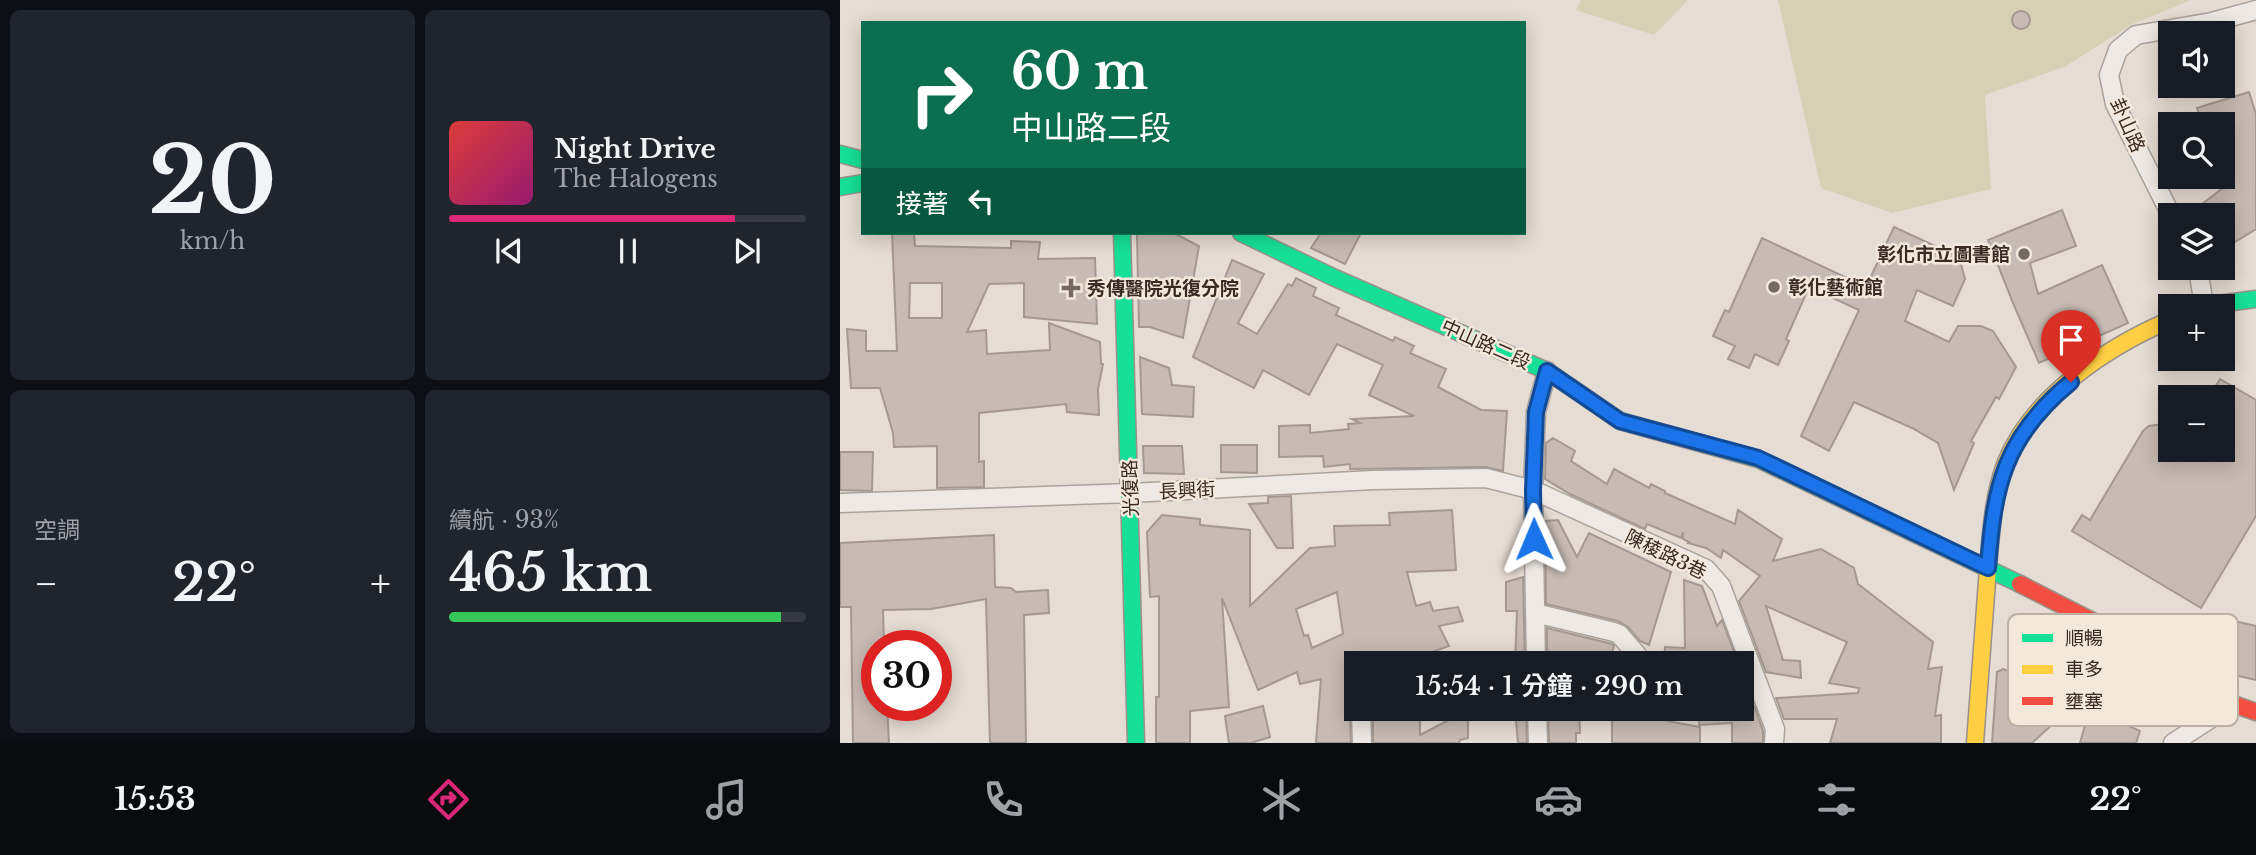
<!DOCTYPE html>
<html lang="zh-TW">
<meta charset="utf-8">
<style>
body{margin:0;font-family:"Libre Baskerville","Noto Sans TC",serif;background:#20242c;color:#f1f3f6;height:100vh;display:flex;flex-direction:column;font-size:26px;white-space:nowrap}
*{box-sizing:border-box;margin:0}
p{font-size:23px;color:#9ea1a6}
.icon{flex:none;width:38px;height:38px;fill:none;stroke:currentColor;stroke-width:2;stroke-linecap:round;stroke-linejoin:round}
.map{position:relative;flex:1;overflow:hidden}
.sheet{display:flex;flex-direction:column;gap:10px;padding:10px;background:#0d0f14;width:840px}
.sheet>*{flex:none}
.guide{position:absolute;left:21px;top:21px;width:665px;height:214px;border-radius:0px;box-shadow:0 4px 18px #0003;background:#0b6e4f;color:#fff;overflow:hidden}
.tools{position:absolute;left:1318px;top:21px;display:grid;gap:14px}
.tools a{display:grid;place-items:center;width:77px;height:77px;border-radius:0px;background:#171b24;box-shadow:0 4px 18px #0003;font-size:35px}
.speed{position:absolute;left:21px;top:630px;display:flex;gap:14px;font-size:35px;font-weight:700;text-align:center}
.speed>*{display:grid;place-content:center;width:91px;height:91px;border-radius:50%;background:#171b24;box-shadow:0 4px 18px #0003;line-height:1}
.speed .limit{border:10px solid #d22;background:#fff;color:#111}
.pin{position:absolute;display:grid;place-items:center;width:60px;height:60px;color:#fff;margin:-72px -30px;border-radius:50% 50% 50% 0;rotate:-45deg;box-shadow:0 0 7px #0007}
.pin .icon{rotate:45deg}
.me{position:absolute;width:77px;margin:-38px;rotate:359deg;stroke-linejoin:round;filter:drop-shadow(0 0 5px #0008)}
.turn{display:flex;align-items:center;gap:24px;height:147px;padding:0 35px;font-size:32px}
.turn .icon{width:91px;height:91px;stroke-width:2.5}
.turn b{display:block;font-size:49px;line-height:60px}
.then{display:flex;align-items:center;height:66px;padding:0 35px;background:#0003;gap:14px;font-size:26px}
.big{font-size:52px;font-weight:600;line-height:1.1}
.sheet .widget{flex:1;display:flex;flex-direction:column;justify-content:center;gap:10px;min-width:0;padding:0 24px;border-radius:10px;background:#20242c}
.sheet .dial{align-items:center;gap:0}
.dial b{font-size:91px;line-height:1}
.song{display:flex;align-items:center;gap:21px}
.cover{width:84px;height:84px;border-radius:10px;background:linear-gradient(135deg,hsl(0 70% 55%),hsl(320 70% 35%))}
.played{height:7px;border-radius:4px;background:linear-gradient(90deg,#db2777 80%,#363941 80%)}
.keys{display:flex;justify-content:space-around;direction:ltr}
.heat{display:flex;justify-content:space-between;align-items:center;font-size:38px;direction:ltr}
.charge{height:10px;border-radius:5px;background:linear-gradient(90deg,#34c759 93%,#363941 0)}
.sheet .tiles{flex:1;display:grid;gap:10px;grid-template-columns:repeat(2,1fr)}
.trip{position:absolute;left:504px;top:651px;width:410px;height:70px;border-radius:0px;background:#171b24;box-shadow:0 4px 18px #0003;font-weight:600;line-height:70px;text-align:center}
.menu{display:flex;height:112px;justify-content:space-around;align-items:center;background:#090b0e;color:#9ea1a6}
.menu .icon{width:49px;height:49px}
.menu .active{color:#db2777}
.menu b{font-size:32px;color:#f1f3f6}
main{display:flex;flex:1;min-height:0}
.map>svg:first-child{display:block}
.green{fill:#d6d0b7}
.building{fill:#c8bbb4;stroke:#a59892;stroke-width:2;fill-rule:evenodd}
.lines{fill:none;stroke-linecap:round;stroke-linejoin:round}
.street-casing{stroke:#aba29b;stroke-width:21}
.fast-casing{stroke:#9a918b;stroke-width:19}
.slow-casing{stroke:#9a918b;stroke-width:19}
.jam-casing{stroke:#9a918b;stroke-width:19}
.street{stroke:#eee9e4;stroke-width:18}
.fast{stroke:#16e098;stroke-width:16}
.slow{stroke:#ffcf43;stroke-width:16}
.jam{stroke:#f24e42;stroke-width:16}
.route-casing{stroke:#114b97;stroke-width:18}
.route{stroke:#1a73e8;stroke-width:12}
.poi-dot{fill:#756861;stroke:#f4e8db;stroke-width:2.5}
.labels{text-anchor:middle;stroke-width:5;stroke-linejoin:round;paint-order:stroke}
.street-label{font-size:19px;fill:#392a23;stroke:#f4e8db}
.poi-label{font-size:19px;font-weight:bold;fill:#392a23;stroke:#f4e8db;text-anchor:start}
.key{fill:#f4e8db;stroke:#bcafa4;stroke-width:2}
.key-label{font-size:19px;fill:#392a23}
</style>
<main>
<section class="sheet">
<div class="tiles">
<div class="widget dial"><b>20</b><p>km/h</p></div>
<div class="widget">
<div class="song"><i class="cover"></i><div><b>Night Drive</b><p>The Halogens</p></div></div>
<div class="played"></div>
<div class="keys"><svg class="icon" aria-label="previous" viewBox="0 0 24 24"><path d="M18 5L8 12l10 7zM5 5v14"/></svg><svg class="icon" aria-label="pause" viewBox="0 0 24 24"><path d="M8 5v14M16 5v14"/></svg><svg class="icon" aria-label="next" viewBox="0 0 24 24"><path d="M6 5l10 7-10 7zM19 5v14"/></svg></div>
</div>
<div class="widget"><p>空調</p>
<div class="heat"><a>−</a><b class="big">22°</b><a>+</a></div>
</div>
<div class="widget"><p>續航 · 93%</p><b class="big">465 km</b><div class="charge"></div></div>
</div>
</section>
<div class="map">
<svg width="1416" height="743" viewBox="0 0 1416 743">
<rect width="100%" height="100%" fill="#e5dcd3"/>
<!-- green -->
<path class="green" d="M741,0h107l-34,35 -78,-25z
M938,0h413l-58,24 -69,43 -79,28 6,94 -99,24 -71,-25z"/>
<!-- building -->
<path class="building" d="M1172 20a9 9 0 1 1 18 0a9 9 0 1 1-18 0Z
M1409,92l7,22v115l-34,21v-35h-34l36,-28 -2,-63h-20l-5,-16z
M1222,210l14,36 -46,17 8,31 64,-29 26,58 -89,40 -26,-60 -25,-63z
M1054,227l65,30 6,22 -12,27 -36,-16 -12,31 44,21 9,-16h23l12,5 23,36 -17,32 -3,-2 -25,44 3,2 -20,47 -16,-47 -26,-15 -58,-26 -25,49 -28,-15 58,-126 -50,-23 -23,52 3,2 -11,24 -23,-11 -6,14 -21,-9 7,-13 -22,-10 12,-26 4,2 33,-74 104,49z
M52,233h22l1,13 96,2v-7l29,1 -2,17 57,-1 2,66 -73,-7v-34l-35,1 -22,48 19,-2 1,24 63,-4 -1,-27 51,19 1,22h2l-5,25 1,26 -32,-3 -1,-8 -87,9v49l5,-1v26l-47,1v-42l-43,1 -1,-14 -13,-45h-29l-4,-59 19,2v20h31zM70,283h32v35h-33z
M299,233h35l25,13 -16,92 -33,-11h-11l-2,-92z
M481,233h40l-16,31 -34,-16z
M392,260l32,14 -26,49 19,11 31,-50 4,2 4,-8 20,10 -3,8 26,12 -3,7 57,26 2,-4 19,9 -4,7 36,16 -8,18 43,23 26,1 -4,60 -17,-4 -136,2v-5l-26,3 -1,-11 -44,1v-31l31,-1v8l39,-4 -1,-5 12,-1 -8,-4 62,-3 -45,-21 14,-30 -46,-21 -28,51 -46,-25 -9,18 -61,-31z
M300,357l29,11 3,17 22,2 -1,30 -51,-3z
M1380,379l36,21v116l-55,92 -129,-77 10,-16 8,5 53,-89 6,-5 13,-2 8,3v23h52v-53h-13z
M713,438l22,13 -4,10 36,23 7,-15 35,19 2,-4 14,7v2l70,31 3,-14 44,29 -9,22 48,-12 33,19 4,16 75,58 -5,27 14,-2 -7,49 6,-1v28h-111l7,-24h-53l-8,-21 82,-5 1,-5 -30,-5 18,-41 -81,-36 17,54 17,1 1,17 -35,-6 -27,-71 21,-25 -37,-26 -2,8 -15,-10 -18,-5 1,-1 -6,-3v-7l-2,6 -34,-14 -2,5 -75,-35 -25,-15 1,-36z
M381,445h36v28l-36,-1z
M303,446h39l2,28 -40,-1z
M0,452h33l-1,39 -32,-1z
M451,496l2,52h-16l-28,-44 19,-1v-6z
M612,510l4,60 -49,2 9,34 14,-4 3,9 25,-4 5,14 -24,5 10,20 -28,10 -44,7h-21v14l-5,3 -3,36h2l1,27h-35l5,-64 -21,5 -3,-12 -39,18 -36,-92 7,109 -39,4v32h-34v-46h3v-101l-9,1 -3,-65 15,-17 38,4v6l50,5v76l60,-58 25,-2 -1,-20 56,-1 -1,-12zM497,592l6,42 -31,14 -4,-13 -4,1 -8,-27z
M718,520l19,37 12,-24 82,39 -22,73 -9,-4 -12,-14 -10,-6 -72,-17 -1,-83z
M154,535l1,52 16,1 5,4 32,-2 1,23 -25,2 2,128h-36l-4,-144 -55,10 -48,1 1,36h-7v59h10l2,38h-36l-2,-136h-11v-64z
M683,577l2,86h-10l2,-52h-11v-29z
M844,580l18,6 15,40 5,-6 14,37 -49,1v5h-23l1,-16 20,1z
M1390,620l26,6v54l-44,-10 -6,-5z
M707,628l65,16 2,2 -6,17h-61z
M1163,669l37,14 37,19 -45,41h-40l5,-71z
M912,700l11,31v12h-31v-20l-33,2 1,-16h41v-8z
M423,706l7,31 -19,6h-22l-4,-27z
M1250,708l50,23 -4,12h-56z
M675,709h11l1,34h-9z
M708,709h31l1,24h-4v10h-27z
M580,710v25l48,-25v28l-8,2 -1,3h-86v-29z
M826,715l1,6 33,6v16h-88v-26z"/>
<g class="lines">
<defs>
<path id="street" d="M1331,215l-56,-111 -6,-29 9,-25 18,-15 76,-13 44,-12
M1358,268l6,38
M0,503l291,-10 242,-13 113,-2 47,12 173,79 15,17 54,143 -1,14
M695,613l79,19 5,2 25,29
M696,663l-3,-173 3,-78 11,-41
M521,709l1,34
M697,709l1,34
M1333,743l60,-39"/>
<path id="fast" d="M0,154l23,6
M0,187l23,-4
M282,233l14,510
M401,233l94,45 212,93 73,50 138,38 262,125
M1363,306l53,-7"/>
<path id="slow" d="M1148,568c3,-35 5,-73 18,-106 27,-66 101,-115 164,-142
M1135,743l13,-175"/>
<path id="jam" d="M1180,584l145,74 68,46 23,8"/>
</defs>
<!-- street casing -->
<use href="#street" class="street-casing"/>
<!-- fast casing -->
<use href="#fast" class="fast-casing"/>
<!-- slow casing -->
<use href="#slow" class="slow-casing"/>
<!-- jam casing -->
<use href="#jam" class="jam-casing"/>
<!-- street -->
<use href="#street" class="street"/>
<!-- fast -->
<use href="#fast" class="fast"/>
<!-- slow -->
<use href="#slow" class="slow"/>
<!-- jam -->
<use href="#jam" class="jam"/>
</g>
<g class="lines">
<defs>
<path id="route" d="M694,539l-1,-49 3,-78 11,-41 73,50 138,37 230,110c6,-82 16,-131 83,-186"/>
</defs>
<!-- route casing -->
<use href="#route" class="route-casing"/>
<!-- route -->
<use href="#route" class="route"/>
</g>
<!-- markers -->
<g class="poi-dot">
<circle cx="1184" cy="254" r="7"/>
<circle cx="934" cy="287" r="7"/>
<path d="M227.5 277.5h7v7h7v7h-7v7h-7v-7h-7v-7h7z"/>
</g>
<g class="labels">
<!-- street labels -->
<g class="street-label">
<text transform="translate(1288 125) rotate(66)" y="7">卦山路</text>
<text transform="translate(646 344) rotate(24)" y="7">中山路二段</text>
<text transform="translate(290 488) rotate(-92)" y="7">光復路</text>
<text transform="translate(347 490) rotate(-3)" y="7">長興街</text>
<text transform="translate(826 554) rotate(26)" y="7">陳稜路3巷</text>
</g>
<!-- poi labels -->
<g class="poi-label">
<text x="1170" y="261" text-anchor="end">彰化市立圖書館</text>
<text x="948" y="294">彰化藝術館</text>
<text x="247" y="295">秀傳醫院光復分院</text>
</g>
</g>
<!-- legend -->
<rect x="1168" y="614" width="230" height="112" rx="10" class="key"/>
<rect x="1182" y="634" width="31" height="8" fill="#16e098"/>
<rect x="1182" y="665" width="31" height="9" fill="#ffcf43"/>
<rect x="1182" y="697" width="31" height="8" fill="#f24e42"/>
<g class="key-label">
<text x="1225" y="645">順暢</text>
<text x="1225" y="676">車多</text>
<text x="1225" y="708">壅塞</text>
</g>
</svg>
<div class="tools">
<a><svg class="icon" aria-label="sound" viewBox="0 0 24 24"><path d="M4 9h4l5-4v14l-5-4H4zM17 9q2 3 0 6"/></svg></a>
<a><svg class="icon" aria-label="search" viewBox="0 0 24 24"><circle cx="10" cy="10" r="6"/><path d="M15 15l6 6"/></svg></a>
<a><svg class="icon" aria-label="layers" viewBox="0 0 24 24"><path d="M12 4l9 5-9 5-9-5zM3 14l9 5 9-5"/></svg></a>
<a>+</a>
<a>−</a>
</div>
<div class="speed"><div class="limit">30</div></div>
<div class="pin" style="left:1231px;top:382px;background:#d93025"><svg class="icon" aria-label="arrive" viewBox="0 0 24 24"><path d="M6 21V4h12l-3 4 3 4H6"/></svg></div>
<svg class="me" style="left:694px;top:539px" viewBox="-20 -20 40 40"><path d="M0-17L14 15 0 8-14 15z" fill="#1a73e8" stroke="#fff" stroke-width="4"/></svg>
<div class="trip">15:54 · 1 分鐘 · 290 m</div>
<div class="guide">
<div class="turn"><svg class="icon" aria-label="right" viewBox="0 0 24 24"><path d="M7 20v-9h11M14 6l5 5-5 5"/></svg><div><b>60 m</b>中山路二段</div></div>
<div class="then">接著<svg class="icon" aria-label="left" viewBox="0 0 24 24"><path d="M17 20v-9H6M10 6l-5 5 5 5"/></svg></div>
</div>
</div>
</main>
<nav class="menu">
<b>15:53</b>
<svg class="icon active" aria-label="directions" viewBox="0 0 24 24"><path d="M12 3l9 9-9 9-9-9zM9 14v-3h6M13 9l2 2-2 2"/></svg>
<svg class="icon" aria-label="music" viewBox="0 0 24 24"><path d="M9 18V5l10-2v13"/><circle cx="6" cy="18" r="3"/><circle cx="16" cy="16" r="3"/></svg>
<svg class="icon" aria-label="phone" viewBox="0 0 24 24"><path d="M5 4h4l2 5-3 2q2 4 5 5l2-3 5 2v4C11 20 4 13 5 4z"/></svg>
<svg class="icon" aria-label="climate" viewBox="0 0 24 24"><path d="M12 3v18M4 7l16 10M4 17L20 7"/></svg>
<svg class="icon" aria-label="car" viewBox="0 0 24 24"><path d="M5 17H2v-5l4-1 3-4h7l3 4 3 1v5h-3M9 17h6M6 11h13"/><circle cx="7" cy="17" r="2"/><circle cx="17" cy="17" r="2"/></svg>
<svg class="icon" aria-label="filters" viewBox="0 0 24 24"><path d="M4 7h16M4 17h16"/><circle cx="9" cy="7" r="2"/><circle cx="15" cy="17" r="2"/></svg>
<b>22°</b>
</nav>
